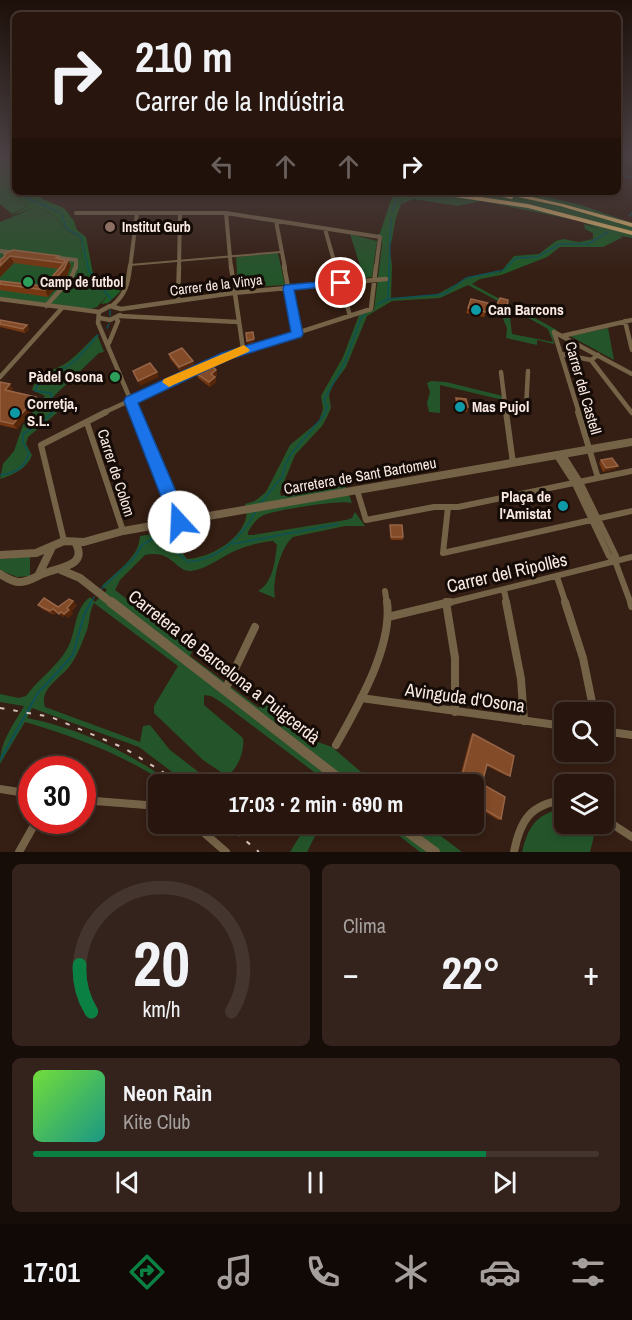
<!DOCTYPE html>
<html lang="es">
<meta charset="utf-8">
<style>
body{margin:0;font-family:"Archivo Narrow",sans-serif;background:#34231c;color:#f1f3f6;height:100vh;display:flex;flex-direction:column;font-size:22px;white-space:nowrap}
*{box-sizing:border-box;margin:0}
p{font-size:20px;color:#a59f9e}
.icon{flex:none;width:33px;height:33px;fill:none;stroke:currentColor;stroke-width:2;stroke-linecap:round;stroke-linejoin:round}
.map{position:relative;height:852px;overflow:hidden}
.sheet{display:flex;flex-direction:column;gap:12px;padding:12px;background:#160c08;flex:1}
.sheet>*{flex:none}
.top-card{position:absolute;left:12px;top:12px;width:609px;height:183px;border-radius:9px;box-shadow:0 3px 9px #0003,0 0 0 2px #44352e;background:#28160e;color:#f1f3f6;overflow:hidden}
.buttons{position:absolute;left:554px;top:702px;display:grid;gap:12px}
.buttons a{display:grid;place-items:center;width:60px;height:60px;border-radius:9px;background:#28160e;box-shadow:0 3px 9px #0003,0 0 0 2px #44352e;font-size:30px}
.speed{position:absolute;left:18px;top:756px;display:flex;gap:12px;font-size:30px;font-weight:700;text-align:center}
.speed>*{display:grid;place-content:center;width:78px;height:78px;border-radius:50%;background:#28160e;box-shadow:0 3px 9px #0003,0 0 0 2px #44352e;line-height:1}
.speed .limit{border:9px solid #d22;background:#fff;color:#111}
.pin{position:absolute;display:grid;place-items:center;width:51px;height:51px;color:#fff;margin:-26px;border:3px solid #fff;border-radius:50%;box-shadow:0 2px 6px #0007}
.me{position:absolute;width:66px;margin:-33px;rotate:340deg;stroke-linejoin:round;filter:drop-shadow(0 0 4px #0008)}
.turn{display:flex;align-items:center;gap:21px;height:126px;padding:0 24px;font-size:27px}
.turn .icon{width:78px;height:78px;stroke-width:2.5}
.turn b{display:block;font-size:42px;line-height:51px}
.lanes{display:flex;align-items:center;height:57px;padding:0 24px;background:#0003;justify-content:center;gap:30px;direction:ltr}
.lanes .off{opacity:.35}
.big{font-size:45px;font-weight:800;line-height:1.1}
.sheet .widget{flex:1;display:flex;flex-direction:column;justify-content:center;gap:9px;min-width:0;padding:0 21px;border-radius:9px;background:#34231c}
.sheet .dial{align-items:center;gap:0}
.dial svg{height:156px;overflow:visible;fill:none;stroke:#44352e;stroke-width:7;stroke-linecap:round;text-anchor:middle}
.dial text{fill:#f1f3f6;stroke:none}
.song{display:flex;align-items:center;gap:18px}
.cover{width:72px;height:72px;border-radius:9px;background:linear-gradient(135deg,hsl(100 70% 55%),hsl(170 70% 35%))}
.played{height:6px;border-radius:3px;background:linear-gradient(90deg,#0b8043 80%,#44352e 80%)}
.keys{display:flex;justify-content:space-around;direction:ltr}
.heat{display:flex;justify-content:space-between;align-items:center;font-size:33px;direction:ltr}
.sheet .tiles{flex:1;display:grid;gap:12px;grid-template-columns:1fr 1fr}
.widget:last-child{grid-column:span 2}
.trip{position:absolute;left:148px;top:774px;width:336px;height:60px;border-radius:9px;background:#28160e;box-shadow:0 3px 9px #0003,0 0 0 2px #44352e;font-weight:800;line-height:60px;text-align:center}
.tab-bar{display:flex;height:96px;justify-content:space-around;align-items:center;background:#100906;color:#a59f9e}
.tab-bar .icon{width:42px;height:42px}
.tab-bar .on{color:#0b8043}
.tab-bar b{font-size:27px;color:#f1f3f6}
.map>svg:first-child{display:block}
.green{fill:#24552a;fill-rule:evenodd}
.forest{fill:#1e5b27}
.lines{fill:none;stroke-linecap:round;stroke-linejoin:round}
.stream-far1{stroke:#0f5056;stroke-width:1.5}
.stream{stroke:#0f5056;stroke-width:2}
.pedestrian{stroke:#756348;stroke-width:2}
.minor-far3{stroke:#756348;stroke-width:4}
.minor-far2{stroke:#756348;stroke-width:4.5}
.minor-far1{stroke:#756348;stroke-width:6}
.minor{stroke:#756348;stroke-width:8}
.tertiary-far1{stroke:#756348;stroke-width:8}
.tertiary{stroke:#756348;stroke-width:10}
.motorway{fill:#e6ba73;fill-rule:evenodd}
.rail{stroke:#d5c3bb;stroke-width:2;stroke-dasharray:4.5 9;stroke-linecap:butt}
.wall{fill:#753812}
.shaded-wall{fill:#552609}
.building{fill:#834b28;stroke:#966446;stroke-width:1.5}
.route{fill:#1a73e8;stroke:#114b97;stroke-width:1.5}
.slow{fill:#f59e0b}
.education-dot{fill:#8d6e63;stroke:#150b07;stroke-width:2}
.leisure-dot{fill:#2e9e5b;stroke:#150b07;stroke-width:2}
.culture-dot{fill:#0f9aa8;stroke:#150b07;stroke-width:2}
.labels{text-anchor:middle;stroke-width:6;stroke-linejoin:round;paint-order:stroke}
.far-poi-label{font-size:14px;font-weight:bold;fill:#faeae3;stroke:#150b07;text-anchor:start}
.far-street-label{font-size:14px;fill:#faeae3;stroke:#150b07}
.poi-label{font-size:15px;font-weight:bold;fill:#faeae3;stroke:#150b07;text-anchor:start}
.street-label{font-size:15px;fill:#faeae3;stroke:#150b07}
.near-street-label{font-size:18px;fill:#faeae3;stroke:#150b07}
</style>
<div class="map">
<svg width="632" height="852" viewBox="0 0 632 852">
<rect width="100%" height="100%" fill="#351e13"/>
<!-- green -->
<path class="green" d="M4,156h6l-1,11 6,4v21h4v5l9,9 -16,8 -12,-10v-46z
M317,192h208l56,13 51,18v15l-22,-4 -30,-13 -99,-20 -23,5 -45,-7 -11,5 1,-9z
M36,207c25,6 23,23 44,30l2,20 7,21 19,17 -11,12 -6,2 -91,-12v-75z
M350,234l27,7 -5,36 -8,1z
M382,244h7l3,21 -1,33 45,-3 33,-18 30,-6 2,4 -21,4 -8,5 85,46 -4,3 1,11 -17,-4v5l-31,-7 1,-10 -4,-9 5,-4 1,-8 -41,-22 -28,13 -48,3 -25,15 -21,51 -13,18 -4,10 2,13 -4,9 -5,9 -27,29 -15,37 1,4 64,-12 7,19c-12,-4 -75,7 -88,12 -7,3 -12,10 -16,17v3h5l93,-15 6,-2 3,-6 10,14h-20l-52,11c-13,11 -21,44 -18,61l-17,-7c15,-8 17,-30 19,-46l-4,-4c-12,1 -24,4 -36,9 -15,6 -29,19 -46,21 -16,1 -18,-22 -46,-16l-25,25 -5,10 78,60 -3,6 69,52 3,-7 56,41 14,5 43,37h-45l-109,-82 -10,-6 -7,-1v10l39,33c2,12 -5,31 -16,38l-24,-16 -49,-47v-7l24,-40 -84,-63c-5,10 -4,17 -7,27 -4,10 -8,22 -14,31 -8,16 -35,26 -28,46l95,35 3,-16 7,-1 20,25 44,34h-26l-49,-37 -107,-39 -5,10c52,10 104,35 146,66h-6c-45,-30 -91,-47 -142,-62l-25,42c0,-23 13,-38 24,-58l-24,-4v-8l19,4 7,-2c12,-17 31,-29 41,-47 10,-17 6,-39 23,-52l5,5 12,-12 -5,-4c13,-14 38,-29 38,-50l26,-4 21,27c22,-1 53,-18 59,-41 1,-4 0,-10 -1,-14l10,-3 11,-9 24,-47 29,-24 4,-12 -2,-13 22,-39 16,-42 15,-5zM516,311l32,18 5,13 -41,-8 -2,-17z
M278,253l7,32 -47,3 -2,-31z
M608,328l6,32 -44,-24z
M97,334l7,18 -5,1 -46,44 4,16 -29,24 -2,7 6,11c-5,14 -19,20 -32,24l3,-15 11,-13 9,-26 22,-29 -13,-6c5,-18 24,-19 37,-29 10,-8 19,-18 28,-27z
M431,381l15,1 57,14v4l-63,-15v28l-11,-1 -2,-9 3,-11 -3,-9z
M30,557v19l-13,1 -17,-7v-11z
M560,809h4v15h33l-7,28h-68c6,-24 13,-37 38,-43z
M307,824h14l-14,28h-17z
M384,824h41l37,28h-42z"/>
<!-- forest -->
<path class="forest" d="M19,192h11l5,4 18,-4 -13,6 24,10 10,13 3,9 9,7 7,37 11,5 6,8 11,4 -13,12 -7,1 7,-9 -19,-17 -7,-21 -2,-20c-21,-8 -19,-24 -44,-30l-25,9 17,-10 -9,-9z
M395,195l9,1 -8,22 -5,26h-9v-7l-6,-1 4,-3 11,-33z
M584,224l39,13 -20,10h-43l-13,10 -46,18 -1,-2 14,-17 25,-2 17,-13 7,-2 16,3 14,-3v-6l-8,-4z"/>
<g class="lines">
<!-- stream-far1 -->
<path class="stream-far1" d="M618,167l7,9 7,2
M28,192l-2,5 3,2 30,13
M392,212l6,-16
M62,214l4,14 15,9 8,34 22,28
M629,216l3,-3
M388,299l3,-82
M378,304l10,-5 56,-5 22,-16 38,-8 12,-12 21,-1 23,-13h28l20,-12
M110,310v6
M107,328l2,-4
M0,475c15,-2 25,-7 29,-22l-6,-11v-8l23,-15 8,-9 -3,-17 -16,-2c6,-18 23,-17 37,-28 10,-8 17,-19 26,-28
M260,504l23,-28 2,-11 6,-11 34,-40 2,-7 -3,-7 21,-38 16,-44 4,-4
M233,544l105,-20
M101,589l33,-31 8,-13 10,-6 8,-1 28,24c32,-3 53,-24 68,-51
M90,604l4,-7"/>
<!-- stream -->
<path class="stream" d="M0,760l38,-67 35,-38 11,-40 7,-13"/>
<!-- pedestrian -->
<path class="pedestrian" d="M130,265l151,-13"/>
<!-- minor-far3 -->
<path class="minor-far3" d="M76,213h150l154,24 -4,31
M226,213l5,55
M276,221l9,47
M325,229l11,39
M0,251l16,2
M52,257l24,3v8
M130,268l7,-55
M179,268l1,-55"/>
<!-- minor-far2 -->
<path class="minor-far2" d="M231,266l12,83
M284,266l13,68
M336,266l14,50
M0,299l99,13
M178,300l1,-34
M46,306l25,-28 5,-12
M112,306c14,-12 16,-22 18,-40
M121,309l112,-16 153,-14
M99,312l-1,11 38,90
M99,312l11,-6 11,3
M120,316l118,6
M100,318l10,2 10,-5
M625,321l7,29
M554,332l25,81
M554,332l78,42
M562,336l70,-16
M109,343l9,-22 -2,-3
M561,354l30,6
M598,355l-7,5 41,53
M501,372l5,41
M0,377l62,-69
M506,408h20l2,-37
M103,413l123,-57 145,-47 5,-43"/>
<!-- minor-far1 -->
<path class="minor-far1" d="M135,412l44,110
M506,412l7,51
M578,412l20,66
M87,423l36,108
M563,455l17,27 36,74 -1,5 16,43
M557,456l18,28 34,72 6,5
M357,490l9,30 68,-13h24l174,-36
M448,507l-5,46 189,-42
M64,541l-23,-96 65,-33
M557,577l9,27
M504,590l3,14
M385,591l2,13
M444,604l188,-47"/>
<!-- minor -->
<path class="minor" d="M446,602l9,56v54
M506,602l15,77 3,42
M565,602l18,56 11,54
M631,602l1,4
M388,617l62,-15
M225,690l30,-63
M361,698l203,28
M603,731l29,4
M336,745c21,-38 57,-98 51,-143
M0,789l32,5
M82,800l77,6
M603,818l29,19
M194,824l32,28
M19,852l18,-32
M514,852c6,-31 16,-48 50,-52"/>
<!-- tertiary-far1 -->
<path class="tertiary-far1" d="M0,555l36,-2 28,-12 20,1 39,-11 509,-89
M61,570l19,8 33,26
M0,574c5,3 11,7 18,8 10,1 18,-6 27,-9 15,-6 44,-7 30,-31
M39,574l13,-27"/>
<!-- tertiary -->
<path class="tertiary" d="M111,602l235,182
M397,824l38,28"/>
<!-- motorway -->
<path class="motorway" d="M339,192h107l82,12 104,27v4l-104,-27 -87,-13 -99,-1z
M484,192l21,2v-2h5l53,12 69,19v4l-72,-21 -47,-10v2l-2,1z"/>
<!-- rail -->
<path class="rail" d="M0,708l51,9 73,31 58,36
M226,824l33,28"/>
</g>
<!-- wall -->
<path class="wall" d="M4,254l56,5 5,1 1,2 2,-2 3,6 -4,10 -19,21 -48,-7v-9l44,5 15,-17 -45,-6 -14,14v-17l5,-4z
M471,299l17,4 -4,14 -18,-4z
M496,306l11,2 -2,5 -11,-2z
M0,324l27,1 2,4 -4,4 -25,-6z
M169,354l24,7 1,5 -13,6 -11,-13z
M216,370l1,5 -2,2 1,5 -6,5 -12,-9 -2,-5z
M0,382l13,7 -2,2 28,11 -22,27 -17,-4z
M456,398l12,9 -1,5 -11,-1 -1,-8z
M601,460l17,6 -3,3 -12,3 -4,-9z
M390,525l13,12v3h-12l-1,-12z
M38,605l20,2 19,-2 -6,7 2,1 -5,5 -3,-3 -2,2 -6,-5 -3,3 -12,-6z
M473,734l37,42h-3l-20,-10 -5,18 19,35 -3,1 -24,-15v-21h-16l13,-49z"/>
<!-- shaded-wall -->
<path class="shaded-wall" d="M10,256l4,7 -14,14v-11z
M65,260l1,4 2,-4 3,6 -4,10 -19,21 -3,-7 19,-21z
M27,325l2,4 -4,4 -2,-4z
M254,339v3l-6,2 -1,-3z
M193,361l1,5 -13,6 -2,-5z
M216,370l1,5 -5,4 -1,-5z
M157,372l2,5 -19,9 -2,-5z
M215,377l1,5 -6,5 -1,-5z
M10,384l3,5 -5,6 -3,-5z
M36,397l3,5 -22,27 -4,-5z
M618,466l-3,3 -12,3 3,-4z
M73,601l4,4 -6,7 2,1 -5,5 -4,-4 3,-6z
M53,609l4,3 -3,3 -4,-4z
M61,612l4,3 -2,2 -4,-3z"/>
<!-- building -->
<path class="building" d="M13,250l46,6 -3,2 9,2 -1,3 4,-3 -4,9 -19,21 -45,-6v-3l44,5 20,-23 -54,-7 -10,10v-6l5,-4 -1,-2z
M500,298l8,2 -1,8 -11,-2z
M471,299l17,4 -2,9 -18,-4z
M0,320l27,5 -4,4 -23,-5z
M253,332l1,7 -7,2 -1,-8z
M182,348l11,13 -14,6 -10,-13z
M150,363l7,9 -19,9 -5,-10z
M209,363l7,7 -5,4 4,3 -6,5 -13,-9z
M0,382l10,2 -5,6 31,7 -23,27 -13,-3z
M456,398l10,1 2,8 -10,-1z
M612,458l6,8 -12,2 -5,-8z
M390,525h12l1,12h-12z
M44,598l14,9 11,-8 4,2 -6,7 2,2 -5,4 -3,-2 -2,2 -6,-5 -3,2 -12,-6z
M473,734l41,22 -4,20 -23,-12 -5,20 23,13 -4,22 -27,-16v-19h-14z"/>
<!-- sky -->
<linearGradient id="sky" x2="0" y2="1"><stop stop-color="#1d100a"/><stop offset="0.57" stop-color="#4b4144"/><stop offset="1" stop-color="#4b4144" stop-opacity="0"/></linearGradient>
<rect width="632" height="275" fill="url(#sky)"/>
<!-- route -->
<path class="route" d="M341,280l3,1v4l-50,5 9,44 -2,3 -71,22 -92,44 48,112 -2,12 -5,2 -6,-2 -49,-126 2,-4 96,-44 69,-21 -8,-44 2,-3z"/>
<!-- slow -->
<path class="slow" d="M244,345l6,5 -2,2 -75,33 -4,2 -7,-5 2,-3z"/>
<!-- markers -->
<circle class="education-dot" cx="110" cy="227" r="6"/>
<g class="leisure-dot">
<circle cx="28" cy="282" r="6"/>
<circle cx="115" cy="377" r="6"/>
</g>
<g class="culture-dot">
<circle cx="476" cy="310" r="6"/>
<circle cx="460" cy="407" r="6"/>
<circle cx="15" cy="413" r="6"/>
<circle cx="563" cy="506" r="6"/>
</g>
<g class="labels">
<!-- far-poi labels -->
<g class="far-poi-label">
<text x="122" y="232">Institut Gurb</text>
<text x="40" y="287">Camp de futbol</text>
</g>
<!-- far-street labels -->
<g class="far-street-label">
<text transform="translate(216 285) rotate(-7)" y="5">Carrer de la Vinya</text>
</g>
<!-- poi labels -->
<g class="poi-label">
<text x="488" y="315">Can Barcons</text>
<text x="103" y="382" text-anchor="end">Pàdel Osona</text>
<text x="27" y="409">Corretja,<tspan x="27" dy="17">S.L.</tspan></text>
<text x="472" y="412">Mas Pujol</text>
<text x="551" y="502" text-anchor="end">Plaça de<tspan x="551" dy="17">l'Amistat</tspan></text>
</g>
<!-- street labels -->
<g class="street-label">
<text transform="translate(583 388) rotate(74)" y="5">Carrer del Castell</text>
<text transform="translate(116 473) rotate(72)" y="5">Carrer de Colom</text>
<text transform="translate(360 476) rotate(-10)" y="5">Carretera de Sant Bartomeu</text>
</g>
<!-- near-street labels -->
<g class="near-street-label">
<text transform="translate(507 573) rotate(-13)" y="6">Carrer del Ripollès</text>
<text transform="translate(224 667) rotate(38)" y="6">Carretera de Barcelona a Puigcerdà</text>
<text transform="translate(465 698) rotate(8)" y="6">Avinguda d'Osona</text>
</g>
</g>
</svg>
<div class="buttons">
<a><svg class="icon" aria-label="search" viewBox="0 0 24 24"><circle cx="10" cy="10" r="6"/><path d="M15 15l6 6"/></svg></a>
<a><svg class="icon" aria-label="layers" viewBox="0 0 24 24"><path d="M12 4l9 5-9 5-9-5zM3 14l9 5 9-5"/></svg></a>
</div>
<div class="speed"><div class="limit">30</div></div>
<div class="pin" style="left:341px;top:283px;background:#d93025"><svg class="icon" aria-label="arrive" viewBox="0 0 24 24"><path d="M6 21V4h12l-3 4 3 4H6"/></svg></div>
<svg class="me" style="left:179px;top:522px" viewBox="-20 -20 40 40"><circle r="19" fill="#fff"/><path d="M0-13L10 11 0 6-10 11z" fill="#1a73e8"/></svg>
<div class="trip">17:03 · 2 min · 690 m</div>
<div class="top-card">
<div class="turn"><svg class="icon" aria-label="right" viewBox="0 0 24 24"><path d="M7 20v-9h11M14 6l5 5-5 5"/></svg><div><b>210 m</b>Carrer de la Indústria</div></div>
<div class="lanes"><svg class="icon off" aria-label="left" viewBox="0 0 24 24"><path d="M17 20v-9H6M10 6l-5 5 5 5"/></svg><svg class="icon off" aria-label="ahead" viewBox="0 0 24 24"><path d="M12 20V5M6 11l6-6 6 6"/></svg><svg class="icon off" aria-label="ahead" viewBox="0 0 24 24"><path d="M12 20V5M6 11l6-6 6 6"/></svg><svg class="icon" aria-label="right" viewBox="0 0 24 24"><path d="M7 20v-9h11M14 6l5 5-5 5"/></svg></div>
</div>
</div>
<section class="sheet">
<div class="tiles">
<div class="widget dial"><svg viewBox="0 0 100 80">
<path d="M14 69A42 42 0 1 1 86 69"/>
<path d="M14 69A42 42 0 0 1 8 45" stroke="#0b8043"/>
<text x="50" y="56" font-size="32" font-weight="700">20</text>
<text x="50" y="72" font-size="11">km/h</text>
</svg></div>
<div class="widget"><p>Clima</p>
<div class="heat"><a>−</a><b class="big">22°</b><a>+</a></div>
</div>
<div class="widget">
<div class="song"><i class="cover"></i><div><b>Neon Rain</b><p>Kite Club</p></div></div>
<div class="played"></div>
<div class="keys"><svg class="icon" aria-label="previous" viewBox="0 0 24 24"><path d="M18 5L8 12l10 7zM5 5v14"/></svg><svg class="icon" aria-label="pause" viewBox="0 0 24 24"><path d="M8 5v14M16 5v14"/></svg><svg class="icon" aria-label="next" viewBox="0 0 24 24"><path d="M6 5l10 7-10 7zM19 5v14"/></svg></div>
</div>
</div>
</section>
<nav class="tab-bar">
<b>17:01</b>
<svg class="icon on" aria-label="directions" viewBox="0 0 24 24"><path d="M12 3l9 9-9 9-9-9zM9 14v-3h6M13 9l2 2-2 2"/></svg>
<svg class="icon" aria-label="music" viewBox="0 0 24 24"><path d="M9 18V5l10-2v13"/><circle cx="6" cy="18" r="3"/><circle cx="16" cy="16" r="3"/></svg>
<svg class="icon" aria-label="phone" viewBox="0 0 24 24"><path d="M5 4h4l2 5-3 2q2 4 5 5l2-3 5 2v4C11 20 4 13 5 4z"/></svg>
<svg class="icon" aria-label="climate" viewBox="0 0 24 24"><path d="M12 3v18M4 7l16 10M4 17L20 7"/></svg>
<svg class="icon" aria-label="car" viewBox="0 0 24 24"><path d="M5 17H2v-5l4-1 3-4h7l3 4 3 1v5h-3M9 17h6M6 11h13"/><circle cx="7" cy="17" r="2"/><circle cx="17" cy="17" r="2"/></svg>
<svg class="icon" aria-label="filters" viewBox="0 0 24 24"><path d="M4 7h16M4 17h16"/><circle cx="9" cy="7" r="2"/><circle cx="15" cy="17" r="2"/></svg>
</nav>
